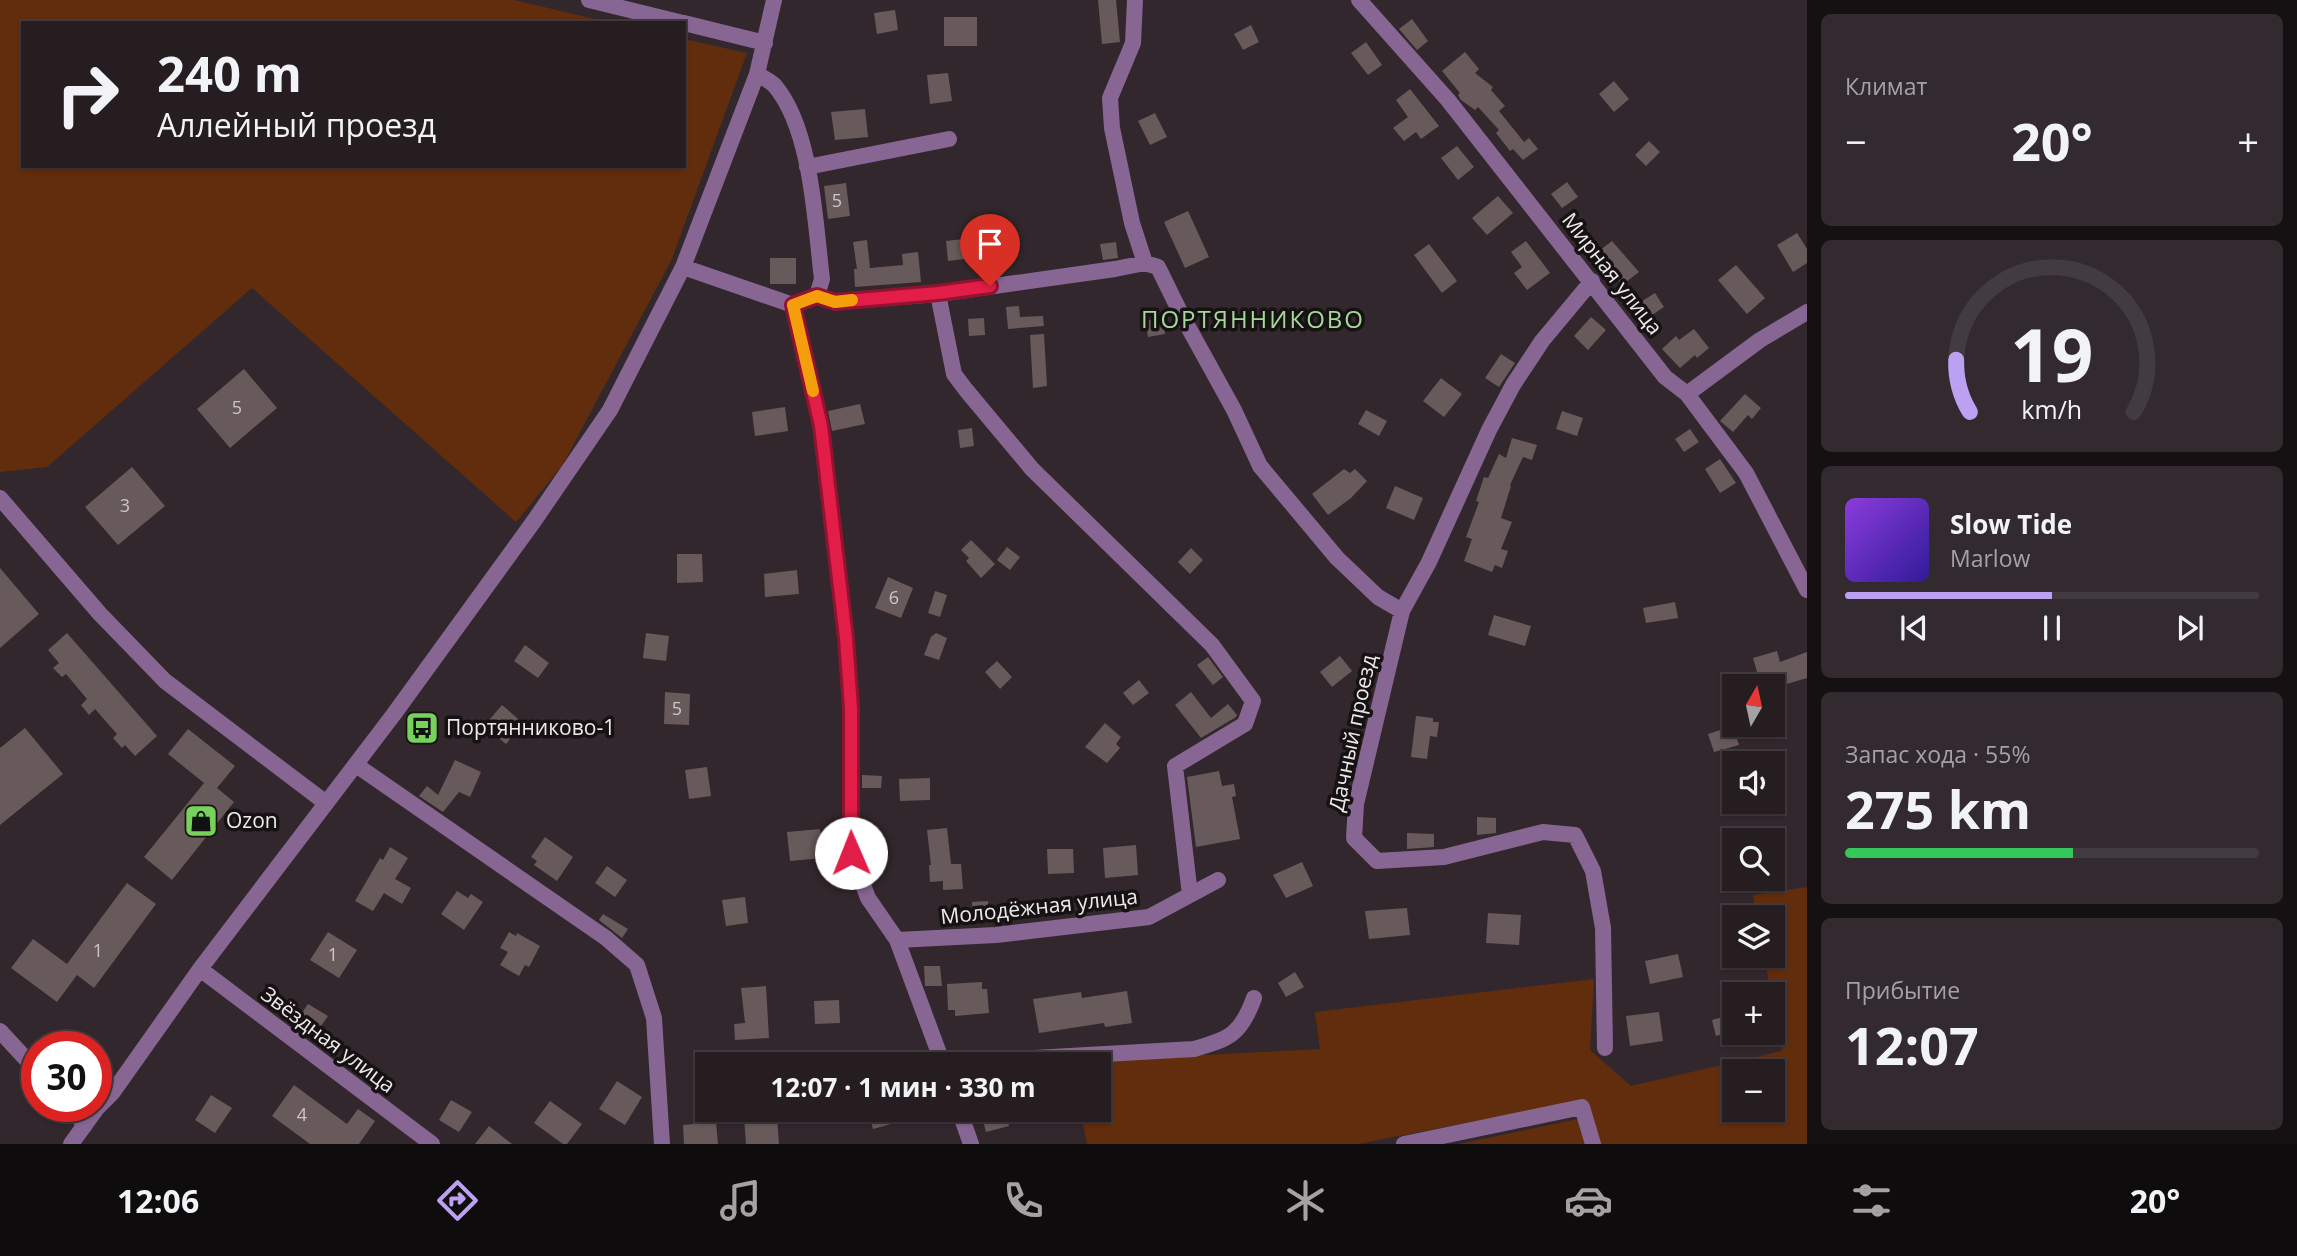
<!DOCTYPE html>
<html lang="ru">
<meta charset="utf-8">
<style>
body{margin:0;font-family:"Open Sans",sans-serif;background:#322a2e;color:#f1f3f6;height:100vh;display:flex;flex-direction:column;font-size:26px;white-space:nowrap}
*{box-sizing:border-box;margin:0}
p{font-size:23px;color:#a4a2a5}
.icon{flex:none;width:38px;height:38px;fill:none;stroke:currentColor;stroke-width:2;stroke-linecap:round;stroke-linejoin:round}
.map{position:relative;flex:1;overflow:hidden}
.sheet{display:flex;flex-direction:column;gap:14px;padding:14px;background:#151012;width:490px}
.sheet>*{flex:none}
.top-card{position:absolute;left:21px;top:21px;width:665px;height:147px;border-radius:0px;box-shadow:0 2px 5px #0004,0 0 0 2px #423b3f;background:#261d21;color:#f1f3f6;overflow:hidden}
.needle{width:46px;rotate:9deg}
.buttons{position:absolute;left:1722px;top:674px;display:grid;gap:14px}
.buttons a{display:grid;place-items:center;width:63px;height:63px;border-radius:0px;background:#261d21;box-shadow:0 2px 5px #0004,0 0 0 2px #423b3f;font-size:35px}
.speed{position:absolute;left:21px;top:1031px;display:flex;gap:14px;font-size:35px;font-weight:700;text-align:center}
.speed>*{display:grid;place-content:center;width:91px;height:91px;border-radius:50%;background:#261d21;box-shadow:0 2px 5px #0004,0 0 0 2px #423b3f;line-height:1}
.speed .limit{border:10px solid #d22;background:#fff;color:#111}
.pin{position:absolute;display:grid;place-items:center;width:60px;height:60px;color:#fff;margin:-72px -30px;border-radius:50% 50% 50% 0;rotate:-45deg;box-shadow:0 0 7px #0007}
.pin .icon{rotate:45deg}
.me{position:absolute;width:77px;margin:-38px;rotate:359deg;stroke-linejoin:round;filter:drop-shadow(0 0 5px #0008)}
.turn{display:flex;align-items:center;gap:24px;height:147px;padding:0 21px;font-size:32px}
.turn .icon{width:91px;height:91px;stroke-width:2.5}
.turn b{display:block;font-size:49px;line-height:60px}
.big{font-size:52px;font-weight:700;line-height:1.1}
.sheet .card{flex:1;display:flex;flex-direction:column;justify-content:center;gap:10px;min-width:0;padding:0 24px;border-radius:10px;background:#322a2e}
.sheet .dial{align-items:center;gap:0}
.dial svg{height:182px;overflow:visible;fill:none;stroke:#423b3f;stroke-width:7;stroke-linecap:round;text-anchor:middle}
.dial text{fill:#f1f3f6;stroke:none}
.song{display:flex;align-items:center;gap:21px}
.cover{width:84px;height:84px;border-radius:10px;background:linear-gradient(135deg,hsl(270 70% 55%),hsl(250 70% 35%))}
.played{height:7px;border-radius:4px;background:linear-gradient(90deg,#bca0f2 50%,#423b3f 50%)}
.keys{display:flex;justify-content:space-around;direction:ltr}
.heat{display:flex;justify-content:space-between;align-items:center;font-size:38px;direction:ltr}
.charge{height:10px;border-radius:5px;background:linear-gradient(90deg,#34c759 55%,#423b3f 0)}
.trip{position:absolute;left:695px;top:1052px;width:416px;height:70px;border-radius:0px;background:#261d21;box-shadow:0 2px 5px #0004,0 0 0 2px #423b3f;font-weight:700;line-height:70px;text-align:center}
.dock{display:flex;height:112px;justify-content:space-around;align-items:center;background:#0f0c0d;color:#a4a2a5}
.dock .icon{width:49px;height:49px}
.dock .active{color:#bca0f2}
.dock b{font-size:32px;color:#f1f3f6}
main{display:flex;flex:1;min-height:0}
.map>svg:first-child{display:block}
.green{fill:#622d0c;fill-rule:evenodd}
.building{fill:#685a5a}
.lines{fill:none;stroke-linecap:round;stroke-linejoin:round}
.minor{stroke:#886694;stroke-width:16}
.route-casing{stroke:#92132f;stroke-width:18}
.route{stroke:#e11d48;stroke-width:12}
.slow{stroke:#f59e0b;stroke-width:12}
.labels{text-anchor:middle;stroke-width:7;stroke-linejoin:round;paint-order:stroke}
.number-label{font-size:18px;fill:#cec5c8}
.street-label{font-size:21px;fill:#f0e9ec;stroke:#161214}
.poi-label{font-size:21px;fill:#f0e9ec;stroke:#161214;text-anchor:start}
.quarter-label{font-size:24px;letter-spacing:2px;fill:#a5d798;stroke:#161214}
</style>
<main>
<div class="map">
<svg width="1807" height="1144" viewBox="0 0 1807 1144">
<rect width="100%" height="100%" fill="#32272c"/>
<!-- green -->
<path class="green" d="M0,0h514l98,23h-589v143h661v-127l63,14 -75,206 -110,207 -46,56 -264,-234 -205,179 -47,5z
M1807,887v257h-349l130,-27 -12,-15 -219,42h-270l-7,-34h19v-46l-29,-2 250,-13 -5,-37 279,-33 -4,71 41,36 151,-35 -18,-95h9v-39h-16l-4,-22zM1734,1071h39v39h-39z"/>
<!-- building -->
<path class="building" d="M1098,0h18l4,42 -18,2z
M895,10l3,20 -21,4 -3,-21z
M944,17h33v29h-33z
M1412,19l16,22 -11,9 -18,-21z
M1251,25l8,17 -16,8 -9,-16z
M1366,42l16,23 -14,10 -17,-22z
M1465,52l14,17 -4,4 18,14 -2,3 14,16 -6,5 25,31 5,-4 9,11 -15,11 -10,-11 -3,2 -14,-18 3,-3 -21,-23 -3,3 -14,-10 -3,-5 2,-2 -18,-22z
M948,73l4,28 -22,3 -3,-29z
M1614,81l15,18 -15,13 -15,-18z
M1410,89l29,37 -18,13 -5,-7 -12,9 -11,-13 15,-11 -12,-17z
M865,109l3,28 -33,3 -4,-28z
M1155,113l12,24 -17,8 -12,-24z
M1649,141l11,11 -14,14 -11,-11z
M1457,146l17,21 -16,13 -17,-22z
M1567,182l11,15 -16,11 -11,-14z
M846,183l4,33 -22,3 -4,-33z
M1498,196l15,17 -26,22 -15,-17z
M1188,211l21,46 -24,11 -21,-46z
M1797,233l10,16v14l-14,9 -16,-27z
M980,237l1,20 -33,4 -2,-20z
M867,240l3,28 33,-3 -1,-11 16,-2 3,30 -66,5 -1,-18h3l-4,-27z
M1526,241l24,32 -23,17 -13,-17 8,-6 -11,-15z
M1612,241l27,31 -17,13 -27,-31z
M1116,242l2,16 -15,2 -3,-16z
M1429,244l28,37 -15,12 -28,-38z
M770,258h26v26h-26z
M1736,265l29,33 -18,16 -29,-34z
M1655,293l9,14 -18,12 -10,-14z
M1019,306l1,11 23,-1 1,10 -36,3 -2,-22z
M1591,317l15,13 -18,20 -14,-14z
M984,318l1,17 -16,1 -1,-17z
M1163,318l2,16 -17,3 -3,-16z
M1694,329l15,19 -12,10 -2,-3 -15,13 -18,-19 14,-13 3,4z
M1044,334l3,52 -14,2 -3,-53z
M1501,354l14,9 -16,24 -14,-9z
M244,369l33,39 -47,40 -33,-39z
M1441,378l21,16 -18,23 -21,-16z
M1745,394l16,14 -9,11 -4,-4 -15,17 -13,-11z
M860,404l5,20 -33,7 -4,-20z
M785,407l3,24 -33,5 -3,-24z
M1366,410l21,11 -8,15 -21,-12z
M1562,411l21,7 -6,18 -21,-7z
M972,428l2,18 -14,2 -2,-18z
M1690,429l9,13 -15,10 -9,-13z
M1512,438l25,7 -5,15 -9,-3 -13,28 1,1 -10,32 11,4 -11,27 7,2 -6,17 -7,-3 -3,7 -28,-11 8,-22 -6,-2 13,-35 -3,-1 8,-24 4,1 11,-24 7,4z
M1720,459l16,24 -16,10 -15,-24z
M132,467l33,39 -47,39 -33,-38z
M1344,469l6,4 5,-4 12,12 -16,17 -23,17 -16,-21z
M1395,486l28,12 -9,22 -28,-12z
M971,540l24,24 -14,14 -15,-17 3,-3 -8,-8z
M1007,547l13,10 -10,13 -13,-10z
M1191,548l12,12 -13,14 -12,-12z
M677,554h25l1,28 -26,1z
M0,568l39,46 -39,34z
M797,570l2,24 -34,3 -1,-23z
M888,577l25,11 -12,30 -26,-10z
M935,591l12,4 -7,22 -12,-4z
M1675,602l3,16 -32,5 -3,-15z
M1494,615l37,11 -6,20 -37,-11z
M67,633l90,103 -22,20 -10,-11 -3,3 -9,-10 4,-4 -22,-25 -6,6 -8,-10 6,-6 -21,-25 -4,3 -9,-9 6,-5 -11,-13z
M646,633l23,3 -3,25 -23,-3z
M936,633l11,5 -8,22 -15,-5 7,-18z
M525,645l24,18 -11,15 -24,-17z
M1777,651l3,11 27,-10v26l-34,10v-2h-12l-8,-28z
M1340,656l12,15 -20,16 -12,-15z
M1208,657l15,20 -10,8 -16,-20z
M997,661l15,16 -12,12 -15,-17z
M1139,680l10,13 -16,12 -10,-12z
M665,692l25,2 -1,31 -25,-1z
M1191,692l20,26 17,-14 9,11 -1,2 -35,21 -26,-33z
M502,705l21,18 -17,21 -22,-18z
M1416,716l17,2v4h6l-2,15 -7,-1 -3,23 -16,-2z
M1105,723l16,14 -5,7 4,4 -13,15 -22,-16z
M1733,726l6,19 -25,7 -6,-18z
M25,728l38,46 -63,51v-77z
M188,729l47,37 -18,22 17,14 -62,78 -28,-23 60,-74 -36,-29z
M455,760l26,12 -11,25 -11,-5 -16,20 -24,-16 8,-10 11,9z
M707,767l4,29 -22,3 -4,-29z
M1219,771l3,15 12,-2 2,12 -4,1 8,42 -44,8 -9,-70z
M862,775l20,1 -1,12h-19z
M930,778v22l-30,1 -1,-22z
M1477,817l19,1v15l-19,2z
M947,828l4,36h10l2,25 -20,1v-9l-13,1 -1,-17h2l-4,-35z
M820,829l3,29 -33,3 -3,-29z
M1407,833l27,1v13l-27,2z
M545,837l28,20 -16,24 -23,-16 3,-4 -6,-4z
M1136,845l2,30 -33,3 -2,-30z
M390,847l18,11 -13,21 16,9 -9,16 -18,-11 -11,18 -18,-10 25,-43 3,2z
M1047,849h26l1,24 -26,1z
M1302,862l11,24 -27,12 -13,-23z
M607,866l20,14 -12,17 -20,-14z
M127,883l29,21 -62,84 -17,-13 -20,27 -46,-34 22,-29 34,25z
M457,891l11,7 3,-4 12,8 -19,28 -23,-16z
M745,897l3,26 -22,3 -4,-26z
M988,901l1,20 -16,1 -1,-20z
M1407,908l3,27 -41,4 -4,-28z
M1488,913l33,2 -2,30 -33,-2z
M603,914l25,15 -6,9 -23,-18z
M328,932l29,18 -18,28 -29,-18z
M509,932l7,4 1,-3 23,13 -11,21 -4,-2 -6,11 -19,-11 8,-13 -8,-4z
M1678,954l5,23 -33,7 -5,-23z
M924,966h16l2,20h-17z
M1295,972l9,15 -18,10 -8,-14z
M982,982v7h5l2,24 -34,3v-6h-7l-1,-26z
M766,986l3,52 -34,2 -1,-16 11,-1 -4,-35z
M1127,991l5,32 -27,4 -1,-4 -65,10 -6,-34 48,-7 1,6z
M839,1000l1,23 -25,1 -1,-23z
M308,1004l20,12 -14,20 -19,-13z
M1659,1012l4,29 -33,5 -4,-30z
M1734,1014v17l-18,5 -4,-16z
M617,1081l25,16 -17,28 -26,-16z
M294,1085l53,39 11,-15 17,12 -16,23h-49l-38,-28z
M211,1095l21,13 -17,25 -20,-13z
M451,1100l21,12 -13,20 -20,-12z
M550,1101l32,23 -15,20h-4l-29,-21z
M868,1110h31l3,11 -29,8z
M980,1110h24l5,16 -23,6z
M777,1116l2,28h-33l-2,-27z
M716,1122l2,22h-34l-1,-19z
M489,1126l23,18h-37z"/>
<g class="lines">
<!-- minor -->
<path class="minor" d="M589,0l94,23
M1135,0l-2,43 -23,55 2,30 20,95 13,40
M1359,0l89,100 217,277 22,17 59,79 61,117
M684,23l81,20
M757,74c6,4 14,7 18,12 37,44 40,137 47,193l-5,17
M807,167l142,-28
M683,267l110,38 28,121 25,212 5,70v145l17,45 29,42 46,124
M1592,281l-50,60 -29,44 -24,45 -60,132 -27,49 -46,193 -2,34 23,23 67,-4 99,-25 32,3 18,36 10,57 2,120
M938,294l16,80 12,16 66,79 180,176 41,56 -8,23 -70,42 15,129
M793,305l24,-9 18,6 103,-8 177,-25 30,-6 13,4 23,47 53,96 26,56 77,92 41,39 24,14
M1687,394l73,-54 47,-28
M0,498l100,116 65,67 161,122
M356,765l250,173 31,27 17,53 8,126
M897,940l99,-5 153,-18 69,-37
M200,969l232,175
M0,1031l37,40
M943,1063l251,-14c36,-10 47,-15 60,-51
M68,1106l17,19
M959,1110l12,34
M71,1144l26,-36 16,-16 87,-123 194,-255 140,-193 76,-111 73,-143 74,-193 17,-74
M1404,1144l178,-37 11,37"/>
</g>
<g class="lines">
<defs>
<path id="route" d="M851,853v-145l-5,-70 -25,-212 -28,-121 24,-9 18,6 103,-9 52,-7"/>
</defs>
<!-- route casing -->
<use href="#route" class="route-casing"/>
<!-- route -->
<use href="#route" class="route"/>
<!-- slow -->
<path class="slow" d="M813,391l-20,-86 24,-9 18,6 17,-2"/>
</g>
<!-- icons -->
<defs>
<symbol id="bus-square" viewBox="-11 -11 22 22"><rect x="-9" y="-9" width="18" height="18" rx="4" fill="#76d25a" stroke="#161214"/><path d="M-5-6H5V4H4V6H2V4H-2V6H-4V4H-5ZM-3.5-4V0h7V-4ZM-3.5 1.2v1.5H-2V1.2ZM2 1.2v1.5H3.5V1.2Z" fill="#111"/></symbol>
<symbol id="shop-square" viewBox="-11 -11 22 22"><rect x="-9" y="-9" width="18" height="18" rx="4" fill="#76d25a" stroke="#161214"/><path d="M-5-2.5h2.3a2.7 3.5 0 0 1 5.4 0H5L5.5 6h-11ZM-1.5-2.5h3a1.5 2.3 0 0 0-3 0Z" fill="#111"/></symbol>
</defs>
<g fill-rule="evenodd">
<use href="#bus-square" x="403" y="709" width="38" height="38"/>
<use href="#shop-square" x="182" y="802" width="38" height="38"/>
</g>
<g class="labels">
<!-- number labels -->
<g class="number-label">
<text x="837" y="207">5</text>
<text x="237" y="414">5</text>
<text x="125" y="512">3</text>
<text x="894" y="604">6</text>
<text x="677" y="715">5</text>
<text x="98" y="957">1</text>
<text x="333" y="961">1</text>
<text x="302" y="1121">4</text>
</g>
<!-- street labels -->
<g class="street-label">
<text transform="translate(1612 274) rotate(52)" y="7">Мирная улица</text>
<text transform="translate(1353 733) rotate(-78)" y="7">Дачный проезд</text>
<text transform="translate(1039 907) rotate(-6)" y="7">Молодёжная улица</text>
<text transform="translate(328 1040) rotate(37)" y="7">Звёздная улица</text>
</g>
<!-- poi labels -->
<g class="poi-label">
<text x="446" y="735">Портянниково-1</text>
<text x="226" y="828">Ozon</text>
</g>
<!-- quarter labels -->
<g class="quarter-label">
<text x="1253" y="328">ПОРТЯННИКОВО</text>
</g>
</g>
</svg>
<div class="buttons">
<a><svg class="needle" viewBox="-14 -14 28 28"><path d="M0-13l5 13h-10z" fill="#e53935"/><path d="M0 13l5-13h-10z" fill="#a4a2a5"/></svg></a>
<a><svg class="icon" aria-label="sound" viewBox="0 0 24 24"><path d="M4 9h4l5-4v14l-5-4H4zM17 9q2 3 0 6"/></svg></a>
<a><svg class="icon" aria-label="search" viewBox="0 0 24 24"><circle cx="10" cy="10" r="6"/><path d="M15 15l6 6"/></svg></a>
<a><svg class="icon" aria-label="layers" viewBox="0 0 24 24"><path d="M12 4l9 5-9 5-9-5zM3 14l9 5 9-5"/></svg></a>
<a>+</a>
<a>−</a>
</div>
<div class="speed"><div class="limit">30</div></div>
<div class="pin" style="left:990px;top:286px;background:#d93025"><svg class="icon" aria-label="arrive" viewBox="0 0 24 24"><path d="M6 21V4h12l-3 4 3 4H6"/></svg></div>
<svg class="me" style="left:851px;top:853px" viewBox="-20 -20 40 40"><circle r="19" fill="#fff"/><path d="M0-13L10 11 0 6-10 11z" fill="#e11d48"/></svg>
<div class="trip">12:07 · 1 мин · 330 m</div>
<div class="top-card">
<div class="turn"><svg class="icon" aria-label="right" viewBox="0 0 24 24"><path d="M7 20v-9h11M14 6l5 5-5 5"/></svg><div><b>240 m</b>Аллейный проезд</div></div>
</div>
</div>
<section class="sheet">
<div class="card"><p>Климат</p>
<div class="heat"><a>−</a><b class="big">20°</b><a>+</a></div>
</div>
<div class="card dial"><svg viewBox="0 0 100 80">
<path d="M14 69A42 42 0 1 1 86 69"/>
<path d="M14 69A42 42 0 0 1 8 46" stroke="#bca0f2"/>
<text x="50" y="56" font-size="32" font-weight="700">19</text>
<text x="50" y="72" font-size="11">km/h</text>
</svg></div>
<div class="card">
<div class="song"><i class="cover"></i><div><b>Slow Tide</b><p>Marlow</p></div></div>
<div class="played"></div>
<div class="keys"><svg class="icon" aria-label="previous" viewBox="0 0 24 24"><path d="M18 5L8 12l10 7zM5 5v14"/></svg><svg class="icon" aria-label="pause" viewBox="0 0 24 24"><path d="M8 5v14M16 5v14"/></svg><svg class="icon" aria-label="next" viewBox="0 0 24 24"><path d="M6 5l10 7-10 7zM19 5v14"/></svg></div>
</div>
<div class="card"><p>Запас хода · 55%</p><b class="big">275 km</b><div class="charge"></div></div>
<div class="card"><p>Прибытие</p><b class="big">12:07</b></div>
</section>
</main>
<nav class="dock">
<b>12:06</b>
<svg class="icon active" aria-label="directions" viewBox="0 0 24 24"><path d="M12 3l9 9-9 9-9-9zM9 14v-3h6M13 9l2 2-2 2"/></svg>
<svg class="icon" aria-label="music" viewBox="0 0 24 24"><path d="M9 18V5l10-2v13"/><circle cx="6" cy="18" r="3"/><circle cx="16" cy="16" r="3"/></svg>
<svg class="icon" aria-label="phone" viewBox="0 0 24 24"><path d="M5 4h4l2 5-3 2q2 4 5 5l2-3 5 2v4C11 20 4 13 5 4z"/></svg>
<svg class="icon" aria-label="climate" viewBox="0 0 24 24"><path d="M12 3v18M4 7l16 10M4 17L20 7"/></svg>
<svg class="icon" aria-label="car" viewBox="0 0 24 24"><path d="M5 17H2v-5l4-1 3-4h7l3 4 3 1v5h-3M9 17h6M6 11h13"/><circle cx="7" cy="17" r="2"/><circle cx="17" cy="17" r="2"/></svg>
<svg class="icon" aria-label="filters" viewBox="0 0 24 24"><path d="M4 7h16M4 17h16"/><circle cx="9" cy="7" r="2"/><circle cx="15" cy="17" r="2"/></svg>
<b>20°</b>
</nav>
